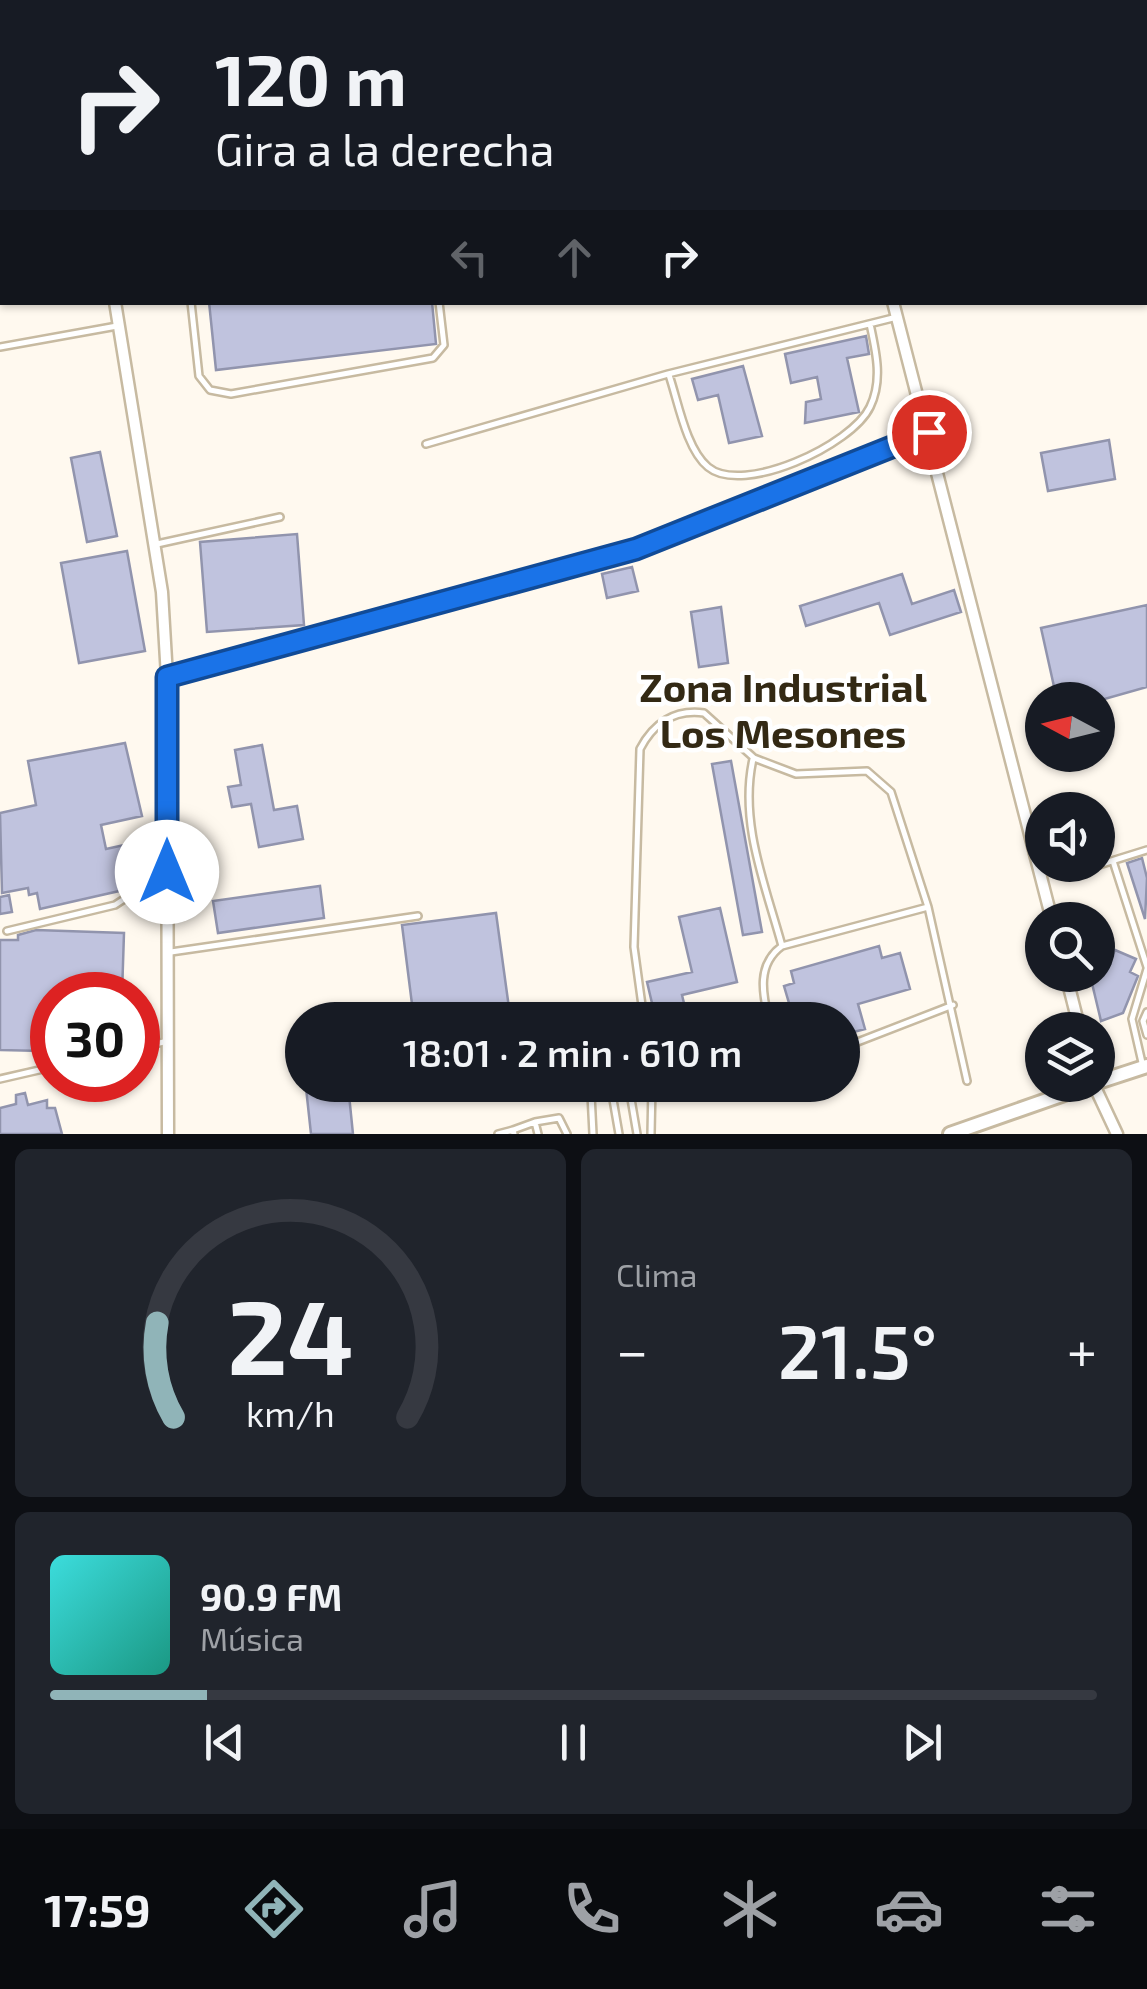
<!DOCTYPE html>
<html lang="es">
<meta charset="utf-8">
<style>
body{margin:0;font-family:"Exo 2",sans-serif;background:#20242c;color:#f1f3f6;height:100vh;display:flex;flex-direction:column;font-size:38px;white-space:nowrap}
*{box-sizing:border-box;margin:0}
p{font-size:32px;color:#9ea1a6}
.icon{flex:none;width:55px;height:55px;fill:none;stroke:currentColor;stroke-width:2;stroke-linecap:round;stroke-linejoin:round}
.map{position:relative;height:1134px;overflow:hidden}
.side{display:flex;flex-direction:column;gap:15px;padding:15px;background:#0d0f14;flex:1}
.side>*{flex:none}
.guide{position:absolute;left:0px;top:0px;width:1148px;height:305px;box-shadow:0 2px 8px #0004;background:#171b24;color:#f1f3f6;overflow:hidden}
.needle{width:65px;rotate:277deg}
.buttons{position:absolute;left:1025px;top:682px;display:grid;gap:20px}
.buttons a{display:grid;place-items:center;width:90px;height:90px;border-radius:50%;background:#171b24;box-shadow:0 2px 8px #0004;font-size:50px}
.speed{position:absolute;left:30px;top:972px;display:flex;gap:20px;font-size:50px;font-weight:700;text-align:center}
.speed>*{display:grid;place-content:center;width:130px;height:130px;border-radius:50%;background:#171b24;box-shadow:0 2px 8px #0004;line-height:1}
.speed .limit{border:15px solid #d22;background:#fff;color:#111}
.pin{position:absolute;display:grid;place-items:center;width:85px;height:85px;color:#fff;margin:-42px;border:5px solid #fff;border-radius:50%;box-shadow:0 2px 10px #0007}
.me{position:absolute;width:110px;margin:-55px;rotate:0deg;stroke-linejoin:round;filter:drop-shadow(0 0 8px #0008)}
.turn{display:flex;align-items:center;gap:35px;height:210px;padding:0 50px;font-size:45px}
.turn .icon{width:130px;height:130px;stroke-width:2.5}
.turn b{display:block;font-size:70px;line-height:85px}
.lanes{display:flex;align-items:center;height:95px;padding:0 50px;background:#0003;justify-content:center;gap:50px;direction:ltr}
.lanes .off{opacity:.35}
.big{font-size:75px;font-weight:600;line-height:1.1}
.side .tile{flex:1;display:flex;flex-direction:column;justify-content:center;gap:15px;min-width:0;padding:0 35px;border-radius:15px;background:#20242c}
.side .dial{align-items:center;gap:0}
.dial svg{height:260px;overflow:visible;fill:none;stroke:#363941;stroke-width:7;stroke-linecap:round;text-anchor:middle}
.dial text{fill:#f1f3f6;stroke:none}
.song{display:flex;align-items:center;gap:30px}
.cover{width:120px;height:120px;border-radius:15px;background:linear-gradient(135deg,hsl(180 70% 55%),hsl(170 70% 35%))}
.played{height:10px;border-radius:5px;background:linear-gradient(90deg,#90b4b8 15%,#363941 15%)}
.keys{display:flex;justify-content:space-around;direction:ltr}
.heat{display:flex;justify-content:space-between;align-items:center;font-size:55px;direction:ltr}
.side .tiles{flex:1;display:grid;gap:15px;grid-template-columns:1fr 1fr}
.tile:last-child{grid-column:span 2}
.trip{position:absolute;left:285px;top:1002px;width:575px;height:100px;border-radius:50px;background:#171b24;box-shadow:0 2px 8px #0004;font-weight:600;line-height:100px;text-align:center}
.dock{display:flex;height:160px;justify-content:space-around;align-items:center;background:#090b0e;color:#9ea1a6}
.dock .icon{width:70px;height:70px}
.dock .current{color:#90b4b8}
.dock b{font-size:45px;color:#f1f3f6}
.map>svg:first-child{display:block}
.building{fill:#c0c3de;stroke:#9194ad;stroke-width:2.5}
.lines{fill:none;stroke-linecap:round;stroke-linejoin:round}
.service-casing{stroke:#c7baa1;stroke-width:10}
.minor-casing{stroke:#c7baa1;stroke-width:15}
.tertiary-casing{stroke:#c7baa1;stroke-width:18}
.service{stroke:#fff;stroke-width:5}
.minor{stroke:#fff;stroke-width:10}
.tertiary{stroke:#fff;stroke-width:12}
.route-casing{stroke:#114b97;stroke-width:25}
.route{stroke:#1a73e8;stroke-width:18}
.labels{text-anchor:middle;stroke-width:9;stroke-linejoin:round;paint-order:stroke}
.district-label{font-size:40px;font-weight:bold;fill:#332914;stroke:#fff}
</style>
<div class="map">
<svg width="1147" height="1134" viewBox="0 0 1147 1134">
<rect width="100%" height="100%" fill="#fff9ef"/>
<!-- building -->
<path class="building" d="M209,302h223l4,42 -220,26z
M866,336l3,18 -22,4 12,54 -54,11 1,-21 15,-3 -4,-22 -26,6 -6,-29z
M743,366l19,70 -33,7 -11,-48 -20,5 -6,-21z
M1109,440l6,39 -67,12 -7,-38z
M100,452l17,84 -30,6 -16,-84z
M297,534l7,91 -97,7 -7,-90z
M127,551l18,100 -66,12 -18,-100z
M632,567l6,24 -31,7 -5,-24z
M902,574l10,30 42,-14 7,22 -71,23 -11,-32 -73,23 -6,-20z
M1147,605v82l-46,13h-44l-16,-72z
M721,607l7,56 -29,4 -8,-55z
M125,743l17,73 -41,9 5,24 41,-9 4,15 -17,4 5,23 -11,7 -88,20 -3,-16 -8,2 -1,-7 -26,5 -2,-80 36,-8 -8,-44z
M262,745l12,65 23,-4 6,33 -44,8 -8,-43 -19,3 -4,-20 13,-2 -6,-35z
M731,761l31,171 -19,3 -31,-171z
M1142,858l5,20 -2,41 -18,-56z
M320,886l4,32 -106,15 -5,-32z
M9,895l3,17 -12,2v-17z
M720,908l17,74 -55,13 6,25h-32l-9,-38 45,-10 -13,-55z
M496,913l13,95 -95,12 -12,-95z
M36,930l88,3 -2,62h-70v40h-8l-1,16 -43,-1v-110h18v-5z
M879,946l3,12 18,-5 10,36 -52,15 7,25 -23,6v-15h-48l-10,-34 10,-3 -3,-12z
M1115,950l21,9 -6,13 8,4 -15,37 -22,8 -11,-46h8l3,-19 9,5z
M348,1085l5,49h-42l-5,-46z
M25,1093l3,12 19,-5v8h8l7,26h-62v-26l16,-4v-9z"/>
<g class="lines">
<defs>
<path id="service" d="M1145,298h2
M191,302l8,74 11,14 21,4 202,-36 11,-13 -5,-43
M0,347l117,-21
M669,375c9,26 17,74 39,92 35,29 144,-22 162,-60 13,-27 6,-55 0,-83
M426,444l242,-70 229,-57
M157,544l123,-27
M170,677l466,-128 288,-115
M753,759c-14,63 12,125 29,187
M1113,861l34,106
M1070,874l77,-24
M7,931l108,-26 49,-32
M171,952l247,-36
M1147,1012l-4,9 4,14
M644,1020l-10,-73 6,-198c13,-25 34,-40 64,-36l50,45 42,16 71,-3 24,21 37,115 39,174
M769,1020c-7,-27 -12,-56 13,-74l146,-39
M138,1048l30,-7
M842,1048l111,-43
M1143,1067l-11,-48 15,-50
M0,1079l52,-12
M611,1088l8,46
M535,1122l24,-4 8,16
M513,1130l22,-8 3,12
M498,1134l15,-4 1,4
M593,1134l-2,-40c9,-9 28,-7 39,-1l7,41
M651,1134l1,-49"/>
<path id="minor" d="M818,0l1,2
M115,302l47,290 5,85 1,457
M893,302l159,618
M1066,975l14,55
M1094,1085l23,49"/>
<path id="tertiary" d="M1098,1082l49,-16
M950,1134l140,-49"/>
</defs>
<!-- service casing -->
<use href="#service" class="service-casing"/>
<!-- minor casing -->
<use href="#minor" class="minor-casing"/>
<!-- tertiary casing -->
<use href="#tertiary" class="tertiary-casing"/>
<!-- service -->
<use href="#service" class="service"/>
<!-- minor -->
<use href="#minor" class="minor"/>
<!-- tertiary -->
<use href="#tertiary" class="tertiary"/>
</g>
<g class="lines">
<defs>
<path id="route" d="M167,872v-195l469,-128 293,-117"/>
</defs>
<!-- route casing -->
<use href="#route" class="route-casing"/>
<!-- route -->
<use href="#route" class="route"/>
</g>
<g class="labels">
<!-- district labels -->
<g class="district-label">
<text x="783" y="702">Zona Industrial<tspan x="783" dy="46">Los Mesones</tspan></text>
</g>
</g>
</svg>
<div class="buttons">
<a><svg class="needle" viewBox="-14 -14 28 28"><path d="M0-13l5 13h-10z" fill="#e53935"/><path d="M0 13l5-13h-10z" fill="#9ea1a6"/></svg></a>
<a><svg class="icon" aria-label="sound" viewBox="0 0 24 24"><path d="M4 9h4l5-4v14l-5-4H4zM17 9q2 3 0 6"/></svg></a>
<a><svg class="icon" aria-label="search" viewBox="0 0 24 24"><circle cx="10" cy="10" r="6"/><path d="M15 15l6 6"/></svg></a>
<a><svg class="icon" aria-label="layers" viewBox="0 0 24 24"><path d="M12 4l9 5-9 5-9-5zM3 14l9 5 9-5"/></svg></a>
</div>
<div class="speed"><div class="limit">30</div></div>
<div class="pin" style="left:929px;top:432px;background:#d93025"><svg class="icon" aria-label="arrive" viewBox="0 0 24 24"><path d="M6 21V4h12l-3 4 3 4H6"/></svg></div>
<svg class="me" style="left:167px;top:872px" viewBox="-20 -20 40 40"><circle r="19" fill="#fff"/><path d="M0-13L10 11 0 6-10 11z" fill="#1a73e8"/></svg>
<div class="trip">18:01 · 2 min · 610 m</div>
<div class="guide">
<div class="turn"><svg class="icon" aria-label="right" viewBox="0 0 24 24"><path d="M7 20v-9h11M14 6l5 5-5 5"/></svg><div><b>120 m</b>Gira a la derecha</div></div>
<div class="lanes"><svg class="icon off" aria-label="left" viewBox="0 0 24 24"><path d="M17 20v-9H6M10 6l-5 5 5 5"/></svg><svg class="icon off" aria-label="ahead" viewBox="0 0 24 24"><path d="M12 20V5M6 11l6-6 6 6"/></svg><svg class="icon" aria-label="right" viewBox="0 0 24 24"><path d="M7 20v-9h11M14 6l5 5-5 5"/></svg></div>
</div>
</div>
<section class="side">
<div class="tiles">
<div class="tile dial"><svg viewBox="0 0 100 80">
<path d="M14 69A42 42 0 1 1 86 69"/>
<path d="M14 69A42 42 0 0 1 9 40" stroke="#90b4b8"/>
<text x="50" y="56" font-size="32" font-weight="700">24</text>
<text x="50" y="72" font-size="11">km/h</text>
</svg></div>
<div class="tile"><p>Clima</p>
<div class="heat"><a>−</a><b class="big">21.5°</b><a>+</a></div>
</div>
<div class="tile">
<div class="song"><i class="cover"></i><div><b>90.9 FM</b><p>Música</p></div></div>
<div class="played"></div>
<div class="keys"><svg class="icon" aria-label="previous" viewBox="0 0 24 24"><path d="M18 5L8 12l10 7zM5 5v14"/></svg><svg class="icon" aria-label="pause" viewBox="0 0 24 24"><path d="M8 5v14M16 5v14"/></svg><svg class="icon" aria-label="next" viewBox="0 0 24 24"><path d="M6 5l10 7-10 7zM19 5v14"/></svg></div>
</div>
</div>
</section>
<nav class="dock">
<b>17:59</b>
<svg class="icon current" aria-label="directions" viewBox="0 0 24 24"><path d="M12 3l9 9-9 9-9-9zM9 14v-3h6M13 9l2 2-2 2"/></svg>
<svg class="icon" aria-label="music" viewBox="0 0 24 24"><path d="M9 18V5l10-2v13"/><circle cx="6" cy="18" r="3"/><circle cx="16" cy="16" r="3"/></svg>
<svg class="icon" aria-label="phone" viewBox="0 0 24 24"><path d="M5 4h4l2 5-3 2q2 4 5 5l2-3 5 2v4C11 20 4 13 5 4z"/></svg>
<svg class="icon" aria-label="climate" viewBox="0 0 24 24"><path d="M12 3v18M4 7l16 10M4 17L20 7"/></svg>
<svg class="icon" aria-label="car" viewBox="0 0 24 24"><path d="M5 17H2v-5l4-1 3-4h7l3 4 3 1v5h-3M9 17h6M6 11h13"/><circle cx="7" cy="17" r="2"/><circle cx="17" cy="17" r="2"/></svg>
<svg class="icon" aria-label="filters" viewBox="0 0 24 24"><path d="M4 7h16M4 17h16"/><circle cx="9" cy="7" r="2"/><circle cx="15" cy="17" r="2"/></svg>
</nav>
